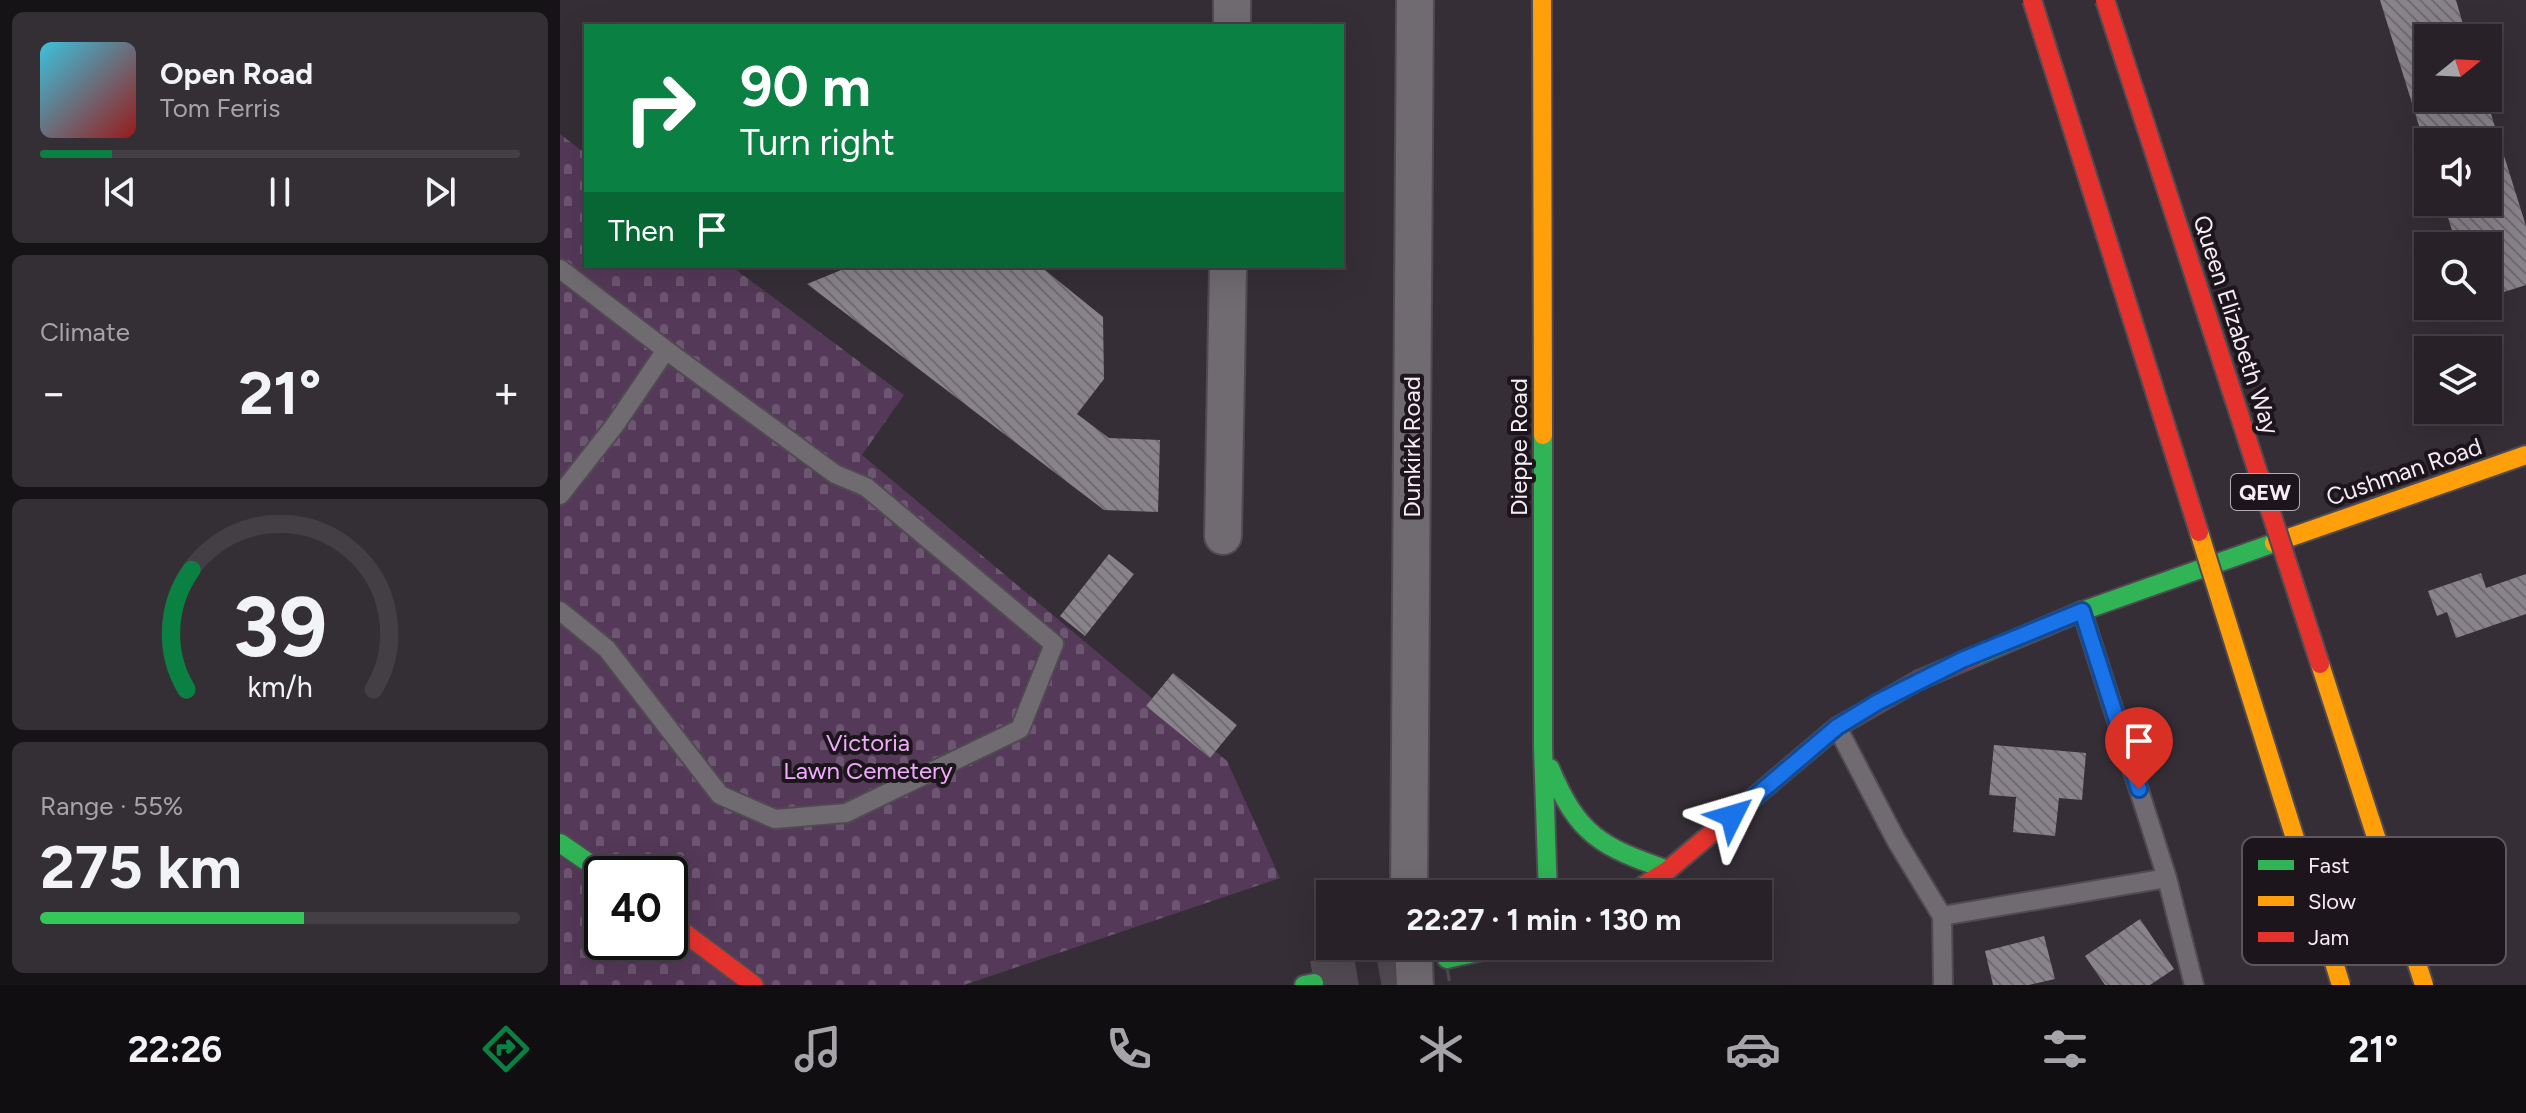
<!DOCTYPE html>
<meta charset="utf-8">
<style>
body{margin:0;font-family:Figtree,sans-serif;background:#342f34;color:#f1f3f6;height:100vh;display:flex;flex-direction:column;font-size:30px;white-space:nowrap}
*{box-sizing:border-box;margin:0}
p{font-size:26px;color:#a5a4a8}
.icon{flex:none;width:44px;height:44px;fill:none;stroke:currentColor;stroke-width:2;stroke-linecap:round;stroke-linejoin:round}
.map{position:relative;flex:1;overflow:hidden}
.side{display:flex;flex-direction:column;gap:12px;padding:12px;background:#161316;width:560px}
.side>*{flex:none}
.guide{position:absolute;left:24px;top:24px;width:760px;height:244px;border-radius:0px;box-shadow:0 8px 32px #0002,0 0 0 2px #443f45;background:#0b8043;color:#fff;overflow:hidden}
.needle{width:52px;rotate:72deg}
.controls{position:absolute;left:1854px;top:24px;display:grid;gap:16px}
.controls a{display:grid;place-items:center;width:88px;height:88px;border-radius:0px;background:#282228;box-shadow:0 8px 32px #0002,0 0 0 2px #443f45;font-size:40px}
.speed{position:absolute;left:24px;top:856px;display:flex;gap:16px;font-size:40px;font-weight:700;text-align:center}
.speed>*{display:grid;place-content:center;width:104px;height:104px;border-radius:50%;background:#282228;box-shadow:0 8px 32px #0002,0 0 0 2px #443f45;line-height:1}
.speed .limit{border:4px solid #111;border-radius:12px;background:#fff;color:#111}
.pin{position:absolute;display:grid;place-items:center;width:68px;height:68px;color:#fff;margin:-82px -34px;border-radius:50% 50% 50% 0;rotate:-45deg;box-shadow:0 0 8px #0007}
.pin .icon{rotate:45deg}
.me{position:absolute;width:88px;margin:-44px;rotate:50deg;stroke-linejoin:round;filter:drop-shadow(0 0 6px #0008)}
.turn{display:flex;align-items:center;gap:28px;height:168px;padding:0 24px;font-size:36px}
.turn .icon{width:104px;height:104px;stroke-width:2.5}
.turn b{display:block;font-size:56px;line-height:68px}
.then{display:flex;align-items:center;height:76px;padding:0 24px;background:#0003;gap:16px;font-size:30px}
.big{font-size:60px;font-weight:700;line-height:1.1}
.side .widget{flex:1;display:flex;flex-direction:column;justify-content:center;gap:12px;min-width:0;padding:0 28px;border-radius:12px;background:#342f34}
.side .dial{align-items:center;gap:0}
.dial svg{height:208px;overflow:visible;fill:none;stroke:#443f45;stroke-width:7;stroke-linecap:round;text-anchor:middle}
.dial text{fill:#f1f3f6;stroke:none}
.song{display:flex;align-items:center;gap:24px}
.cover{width:96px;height:96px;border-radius:12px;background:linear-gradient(135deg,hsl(190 70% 55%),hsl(0 70% 35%))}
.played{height:8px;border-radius:4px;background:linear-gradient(90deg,#0b8043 15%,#443f45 15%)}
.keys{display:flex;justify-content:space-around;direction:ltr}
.heat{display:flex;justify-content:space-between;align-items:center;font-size:44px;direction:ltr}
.charge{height:12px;border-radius:6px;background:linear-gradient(90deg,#34c759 55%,#443f45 0)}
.trip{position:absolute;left:756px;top:880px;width:456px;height:80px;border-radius:0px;background:#282228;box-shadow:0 8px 32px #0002,0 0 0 2px #443f45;font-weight:700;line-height:80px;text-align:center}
.menu{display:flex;height:128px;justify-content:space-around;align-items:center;background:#100e10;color:#a5a4a8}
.menu .icon{width:56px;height:56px}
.menu .current{color:#0b8043}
.menu b{font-size:36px;color:#f1f3f6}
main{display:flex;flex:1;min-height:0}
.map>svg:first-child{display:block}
.cemetery{fill:url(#cemetery-stones);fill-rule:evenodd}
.building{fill:url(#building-back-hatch)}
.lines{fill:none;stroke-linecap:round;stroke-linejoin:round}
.secondary-tunnel{stroke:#524a53;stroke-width:44;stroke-dasharray:44 22;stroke-linecap:butt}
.lane-casing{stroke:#504a51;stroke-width:22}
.street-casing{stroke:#504a51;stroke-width:40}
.fast-casing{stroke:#504a51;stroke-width:22}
.slow-casing{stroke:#504a51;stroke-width:22}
.jam-casing{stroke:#504a51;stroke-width:22}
.lane{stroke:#706a71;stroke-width:18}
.street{stroke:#706a71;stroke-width:36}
.fast{stroke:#30b455;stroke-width:18}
.slow{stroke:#ff9f0a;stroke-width:18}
.jam{stroke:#e5322d;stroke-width:18}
.slow-bridge-casing{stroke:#504a51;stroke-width:22;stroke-linecap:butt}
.jam-bridge-casing{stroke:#504a51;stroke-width:22;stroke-linecap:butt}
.slow-bridge{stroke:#ff9f0a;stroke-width:18}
.jam-bridge{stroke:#e5322d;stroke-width:18}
.route-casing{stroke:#114b97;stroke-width:20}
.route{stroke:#1a73e8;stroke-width:14}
.labels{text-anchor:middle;stroke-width:8;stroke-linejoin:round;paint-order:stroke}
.shield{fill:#1c161c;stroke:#b4acb5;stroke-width:2}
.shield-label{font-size:22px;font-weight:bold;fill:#f5ecf6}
.street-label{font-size:24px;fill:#f5ecf6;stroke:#1c161c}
.park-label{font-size:24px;fill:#f0acfb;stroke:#1c161c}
.key{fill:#1c161c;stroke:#5d565d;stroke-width:2}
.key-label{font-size:22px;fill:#f5ecf6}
</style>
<main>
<section class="side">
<div class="widget">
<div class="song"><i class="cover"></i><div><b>Open Road</b><p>Tom Ferris</p></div></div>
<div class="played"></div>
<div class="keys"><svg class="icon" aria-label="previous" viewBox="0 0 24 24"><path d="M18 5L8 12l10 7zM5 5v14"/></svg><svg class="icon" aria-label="pause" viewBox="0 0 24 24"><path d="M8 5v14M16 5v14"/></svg><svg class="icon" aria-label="next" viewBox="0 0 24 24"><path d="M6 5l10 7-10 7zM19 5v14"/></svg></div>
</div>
<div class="widget"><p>Climate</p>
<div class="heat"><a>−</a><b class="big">21°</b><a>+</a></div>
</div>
<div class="widget dial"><svg viewBox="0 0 100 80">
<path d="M14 69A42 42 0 1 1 86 69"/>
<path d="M14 69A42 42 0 0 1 16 23" stroke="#0b8043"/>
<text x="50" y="56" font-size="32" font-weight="700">39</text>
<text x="50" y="72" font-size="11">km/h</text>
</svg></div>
<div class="widget"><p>Range · 55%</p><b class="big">275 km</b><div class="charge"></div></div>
</section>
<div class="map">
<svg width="1966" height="985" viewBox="0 0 1966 985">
<defs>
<pattern id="cemetery-stones" width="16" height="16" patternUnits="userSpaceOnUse" patternTransform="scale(2)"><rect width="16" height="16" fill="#543958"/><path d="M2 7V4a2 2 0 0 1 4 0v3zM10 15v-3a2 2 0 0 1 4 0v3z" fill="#6d5671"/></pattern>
<pattern id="building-back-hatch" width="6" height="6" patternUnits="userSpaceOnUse" patternTransform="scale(2)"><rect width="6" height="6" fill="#89838b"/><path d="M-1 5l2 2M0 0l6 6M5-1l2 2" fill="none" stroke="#706b71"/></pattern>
</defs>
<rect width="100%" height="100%" fill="#352e36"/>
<!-- cemetery -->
<path class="cemetery" d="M0,134l26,20v112h145l173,129 -42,60 365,306 53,117 -316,107h-404zM42,874h68v68h-68z"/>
<!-- building -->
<path class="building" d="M1820,0h76l11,38h-39v60h58l40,128v59l-38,12v-51h-31l-14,-44h45v-60h-64z
M291,266h189l63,51 1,62 -27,35 32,24 51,2 -2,72 -54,-2 -297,-226z
M549,554l25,20 -49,62 -25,-20z
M1921,573l5,15 40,-14v40l-70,24 -9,-26 -10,4 -9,-25z
M613,673l64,52 -27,33 -64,-52z
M1434,745l92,8 -4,47 -23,-2 -4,38 -42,-4 3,-35 -27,-2z
M1580,919l34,50 -24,16h-45l-20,-29z
M1484,936l11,43 -26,6h-36l-8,-34z"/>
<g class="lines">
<!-- secondary-tunnel -->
<path class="secondary-tunnel" d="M754,983l133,-24"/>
<defs>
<path id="lane" d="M0,269l106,81 169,124 31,13 188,157 -34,85 -174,84 -71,6 -55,-24 -113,-146 -47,-38
M0,495l55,-70 51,-75
M1522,611l85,267 27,107
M1277,727l59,113 46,76 1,69
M1382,916l225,-38"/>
<path id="street" d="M672,26v-26
M663,536l5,-270
M849,894l6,-894
M853,946l2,39"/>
<path id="fast" d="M983,435v313l5,146
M1416,656l106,-45 192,-68
M990,768c28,67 51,79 118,102
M0,843l45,31
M887,959l58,-13
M744,985l10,-2"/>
<path id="slow" d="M982,0l1,435
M1714,543l252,-88"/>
<path id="jam" d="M1070,894l38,-24 169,-143 82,-47 57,-24
M110,922l84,63"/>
</defs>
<!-- lane casing -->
<use href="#lane" class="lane-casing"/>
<!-- street casing -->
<use href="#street" class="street-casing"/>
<!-- fast casing -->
<use href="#fast" class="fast-casing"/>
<!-- slow casing -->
<use href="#slow" class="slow-casing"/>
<!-- jam casing -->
<use href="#jam" class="jam-casing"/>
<!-- lane -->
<use href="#lane" class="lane"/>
<!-- street -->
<use href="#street" class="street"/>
<!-- fast -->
<use href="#fast" class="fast"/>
<!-- slow -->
<use href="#slow" class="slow"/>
<!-- jam -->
<use href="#jam" class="jam"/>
<defs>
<path id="slow-bridge" d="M1639,532l142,453
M1760,664l104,321"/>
<path id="jam-bridge" d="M1472,0l167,532
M1545,0l215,664"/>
</defs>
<!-- slow-bridge casing -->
<use href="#slow-bridge" class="slow-bridge-casing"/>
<!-- jam-bridge casing -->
<use href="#jam-bridge" class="jam-bridge-casing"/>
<!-- slow-bridge -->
<use href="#slow-bridge" class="slow-bridge"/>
<!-- jam-bridge -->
<use href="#jam-bridge" class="jam-bridge"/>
</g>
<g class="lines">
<defs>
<path id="route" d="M1172,816l105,-89 41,-25 84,-42 120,-49 57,178"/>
</defs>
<!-- route casing -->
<use href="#route" class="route-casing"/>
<!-- route -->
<use href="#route" class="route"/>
</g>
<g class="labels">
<!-- shield labels -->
<rect class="shield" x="1671" y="474" width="68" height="36" rx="6"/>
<g class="shield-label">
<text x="1705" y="500">QEW</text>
</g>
<!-- street labels -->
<g class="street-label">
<text transform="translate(1676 325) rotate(72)" y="8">Queen Elizabeth Way</text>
<text transform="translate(852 447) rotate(-90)" y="8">Dunkirk Road</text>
<text transform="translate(959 447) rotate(-90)" y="8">Dieppe Road</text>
<text transform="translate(1844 472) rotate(-19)" y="8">Cushman Road</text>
</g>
<!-- park labels -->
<g class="park-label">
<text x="308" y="751">Victoria<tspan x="308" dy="28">Lawn Cemetery</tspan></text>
</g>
</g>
<!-- legend -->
<rect x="1682" y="837" width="264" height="128" rx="12" class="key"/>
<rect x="1698" y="860" width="36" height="10" fill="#30b455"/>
<rect x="1698" y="896" width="36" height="10" fill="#ff9f0a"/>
<rect x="1698" y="932" width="36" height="10" fill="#e5322d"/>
<g class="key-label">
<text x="1748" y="873">Fast</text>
<text x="1748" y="909">Slow</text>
<text x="1748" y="945">Jam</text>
</g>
</svg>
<div class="controls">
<a><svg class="needle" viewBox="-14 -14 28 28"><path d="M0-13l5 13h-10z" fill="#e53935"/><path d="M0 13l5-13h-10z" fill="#a5a4a8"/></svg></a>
<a><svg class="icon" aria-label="sound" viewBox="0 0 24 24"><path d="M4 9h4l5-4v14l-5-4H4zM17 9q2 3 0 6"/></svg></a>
<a><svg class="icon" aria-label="search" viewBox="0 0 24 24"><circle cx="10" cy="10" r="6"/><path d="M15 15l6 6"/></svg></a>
<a><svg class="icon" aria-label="layers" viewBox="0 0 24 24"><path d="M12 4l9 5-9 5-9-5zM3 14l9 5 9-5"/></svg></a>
</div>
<div class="speed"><div class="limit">40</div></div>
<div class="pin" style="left:1579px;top:789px;background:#d93025"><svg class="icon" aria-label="arrive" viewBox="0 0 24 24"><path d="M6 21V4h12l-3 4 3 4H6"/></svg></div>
<svg class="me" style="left:1172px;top:816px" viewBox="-20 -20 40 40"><path d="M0-17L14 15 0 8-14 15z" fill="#1a73e8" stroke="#fff" stroke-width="4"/></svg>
<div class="trip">22:27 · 1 min · 130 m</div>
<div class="guide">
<div class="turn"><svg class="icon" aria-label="right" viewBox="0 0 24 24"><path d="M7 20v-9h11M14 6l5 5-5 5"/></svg><div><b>90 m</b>Turn right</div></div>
<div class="then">Then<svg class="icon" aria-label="arrive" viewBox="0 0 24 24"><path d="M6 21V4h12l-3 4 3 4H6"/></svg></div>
</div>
</div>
</main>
<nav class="menu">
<b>22:26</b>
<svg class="icon current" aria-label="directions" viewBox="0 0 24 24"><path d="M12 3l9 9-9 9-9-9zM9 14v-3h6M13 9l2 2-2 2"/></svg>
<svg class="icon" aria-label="music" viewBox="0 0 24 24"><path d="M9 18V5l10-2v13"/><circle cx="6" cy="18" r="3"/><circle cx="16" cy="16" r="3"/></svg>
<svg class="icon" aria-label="phone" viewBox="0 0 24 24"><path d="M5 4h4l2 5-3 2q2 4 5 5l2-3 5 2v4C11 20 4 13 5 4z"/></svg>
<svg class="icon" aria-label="climate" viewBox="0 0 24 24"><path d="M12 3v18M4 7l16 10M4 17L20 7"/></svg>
<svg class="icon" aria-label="car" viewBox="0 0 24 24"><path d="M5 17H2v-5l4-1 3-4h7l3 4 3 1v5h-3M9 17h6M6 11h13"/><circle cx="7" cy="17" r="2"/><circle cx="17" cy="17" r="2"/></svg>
<svg class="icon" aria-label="filters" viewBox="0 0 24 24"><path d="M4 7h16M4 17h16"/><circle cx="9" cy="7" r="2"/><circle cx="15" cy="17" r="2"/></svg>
<b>21°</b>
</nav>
